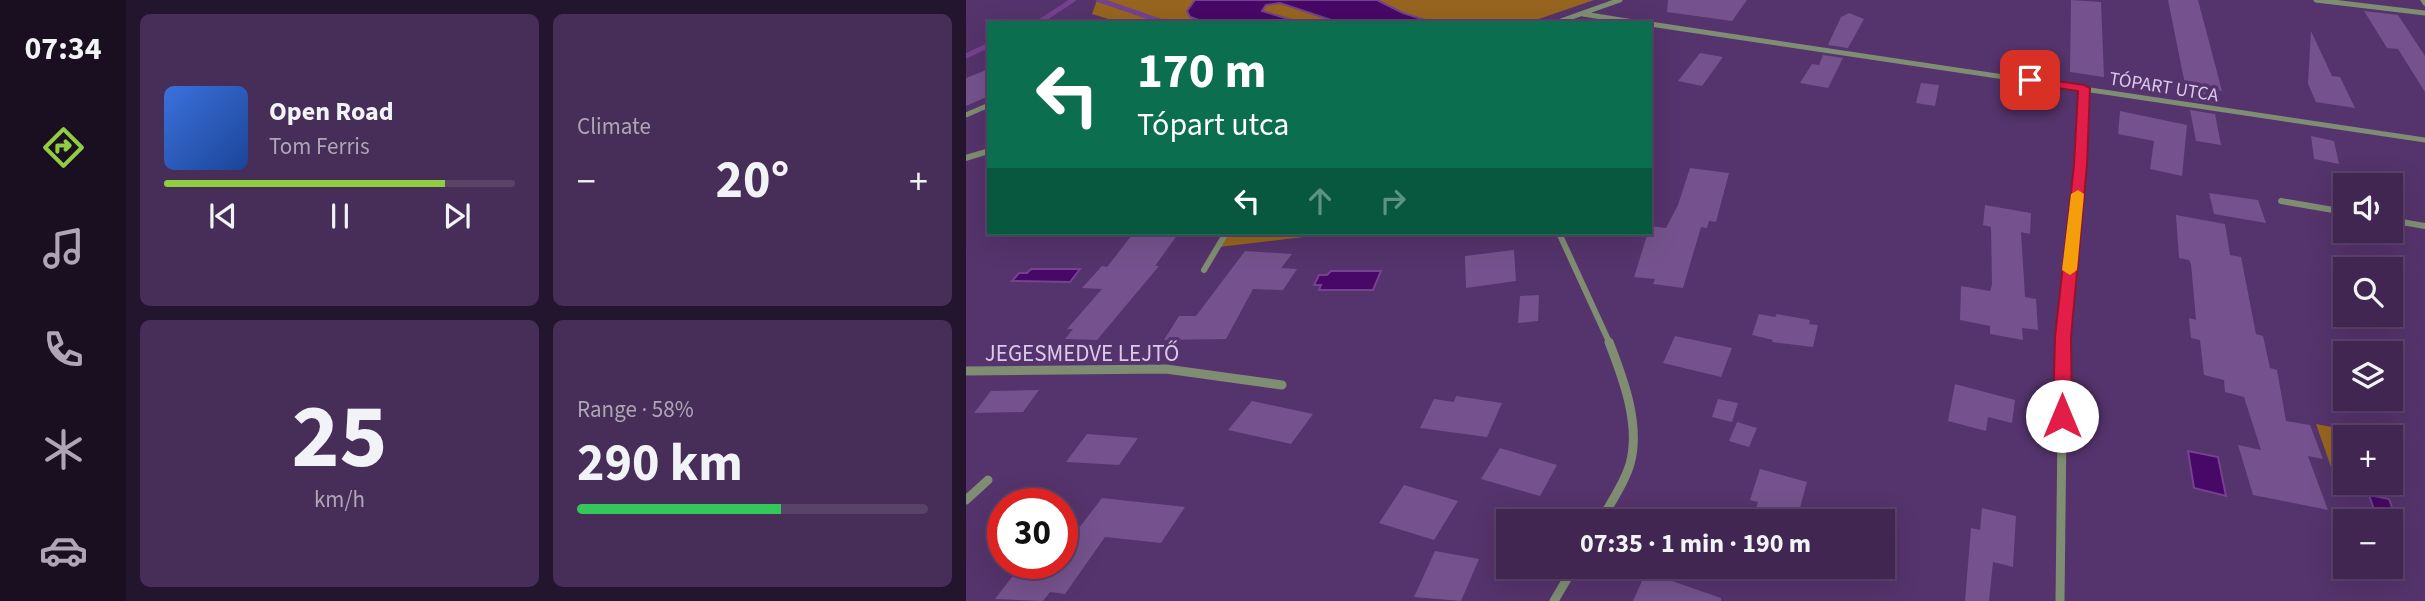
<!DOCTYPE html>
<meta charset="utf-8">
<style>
body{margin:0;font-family:"Source Sans 3",sans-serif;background:#472e58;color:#f1f3f6;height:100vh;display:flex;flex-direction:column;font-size:26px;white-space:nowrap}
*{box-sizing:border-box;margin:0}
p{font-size:23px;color:#aea5b7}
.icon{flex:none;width:38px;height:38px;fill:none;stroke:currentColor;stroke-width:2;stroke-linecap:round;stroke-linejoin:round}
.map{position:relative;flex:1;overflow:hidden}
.side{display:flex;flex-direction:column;gap:14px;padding:14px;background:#23152d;width:840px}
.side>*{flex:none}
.guide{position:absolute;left:21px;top:21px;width:665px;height:214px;border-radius:0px;box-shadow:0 7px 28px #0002,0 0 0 2px #594368;background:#0b6e4f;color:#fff;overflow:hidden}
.fabs{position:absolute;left:1367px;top:173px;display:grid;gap:14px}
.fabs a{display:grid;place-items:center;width:70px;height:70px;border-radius:0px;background:#402651;box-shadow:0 7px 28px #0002,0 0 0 2px #594368;font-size:35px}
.speed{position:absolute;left:21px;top:488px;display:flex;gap:14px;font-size:35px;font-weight:700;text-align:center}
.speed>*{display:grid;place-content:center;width:91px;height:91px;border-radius:50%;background:#402651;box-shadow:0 7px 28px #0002,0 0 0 2px #594368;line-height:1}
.speed .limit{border:10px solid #d22;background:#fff;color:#111}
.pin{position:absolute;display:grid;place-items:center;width:60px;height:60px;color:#fff;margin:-30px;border-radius:14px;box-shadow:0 4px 10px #0006}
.me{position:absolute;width:77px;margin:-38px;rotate:0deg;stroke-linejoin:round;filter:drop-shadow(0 0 5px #0008)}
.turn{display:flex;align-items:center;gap:24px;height:147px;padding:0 35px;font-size:32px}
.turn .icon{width:91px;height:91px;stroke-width:2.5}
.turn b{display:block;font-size:49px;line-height:60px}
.lanes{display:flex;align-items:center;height:66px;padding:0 35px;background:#0003;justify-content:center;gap:35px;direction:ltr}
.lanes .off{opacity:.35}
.big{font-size:52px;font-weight:700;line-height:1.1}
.side .card{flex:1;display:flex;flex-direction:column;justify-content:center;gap:10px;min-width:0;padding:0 24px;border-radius:10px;background:#472e58}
.side .dial{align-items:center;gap:0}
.dial b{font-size:91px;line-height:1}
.song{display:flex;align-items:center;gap:21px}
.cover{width:84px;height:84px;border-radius:10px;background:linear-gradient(135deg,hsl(220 70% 55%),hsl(220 70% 35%))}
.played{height:7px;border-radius:4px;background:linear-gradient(90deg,#90cd41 80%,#594368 80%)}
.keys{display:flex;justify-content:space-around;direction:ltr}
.heat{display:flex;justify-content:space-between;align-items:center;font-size:38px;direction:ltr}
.charge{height:10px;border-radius:5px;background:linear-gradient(90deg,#34c759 58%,#594368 0)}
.side .tiles{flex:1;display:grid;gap:14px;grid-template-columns:repeat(2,1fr)}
.trip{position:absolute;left:530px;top:509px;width:399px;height:70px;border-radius:0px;background:#402651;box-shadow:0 7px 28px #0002,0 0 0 2px #594368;font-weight:700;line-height:70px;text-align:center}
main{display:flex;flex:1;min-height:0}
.dock{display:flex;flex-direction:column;width:126px;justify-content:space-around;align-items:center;background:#1a0f20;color:#aea5b7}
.dock .icon{width:49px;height:49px}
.dock .current{color:#90cd41}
.dock b{font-size:32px;color:#f1f3f6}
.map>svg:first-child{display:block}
.green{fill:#97651f}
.water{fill:#480867;stroke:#75428f;stroke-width:2}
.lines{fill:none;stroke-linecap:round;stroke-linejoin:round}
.stream{stroke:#75428f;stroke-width:5}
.building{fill:#75528d}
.minor-far2{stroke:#7f8e72;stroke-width:5}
.minor-far1{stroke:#7f8e72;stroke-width:6}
.minor{stroke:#7f8e72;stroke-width:9}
.route{fill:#e11d48;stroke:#92132f;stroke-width:2}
.slow{fill:#f59e0b}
.labels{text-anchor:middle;stroke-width:7;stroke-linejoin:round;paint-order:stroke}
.far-street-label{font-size:19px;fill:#ddcaeb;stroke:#55336c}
.street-label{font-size:23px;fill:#ddcaeb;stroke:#55336c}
</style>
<main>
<nav class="dock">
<b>07:34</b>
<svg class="icon current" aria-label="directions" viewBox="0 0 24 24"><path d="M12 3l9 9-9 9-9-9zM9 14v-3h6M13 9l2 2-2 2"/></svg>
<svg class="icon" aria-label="music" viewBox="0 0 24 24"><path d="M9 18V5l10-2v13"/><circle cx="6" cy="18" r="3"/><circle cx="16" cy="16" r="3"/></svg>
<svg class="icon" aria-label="phone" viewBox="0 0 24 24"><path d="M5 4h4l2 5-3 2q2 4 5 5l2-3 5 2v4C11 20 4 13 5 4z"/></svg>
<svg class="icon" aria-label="climate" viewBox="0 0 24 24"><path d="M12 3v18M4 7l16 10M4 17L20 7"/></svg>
<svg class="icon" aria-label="car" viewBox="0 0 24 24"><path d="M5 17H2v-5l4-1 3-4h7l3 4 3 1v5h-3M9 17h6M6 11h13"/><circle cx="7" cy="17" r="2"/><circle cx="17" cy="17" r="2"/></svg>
</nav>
<section class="side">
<div class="tiles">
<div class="card">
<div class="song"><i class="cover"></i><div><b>Open Road</b><p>Tom Ferris</p></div></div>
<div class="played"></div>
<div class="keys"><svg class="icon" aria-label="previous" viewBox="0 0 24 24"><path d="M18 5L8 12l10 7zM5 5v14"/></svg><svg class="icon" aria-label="pause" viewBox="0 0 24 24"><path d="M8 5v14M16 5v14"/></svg><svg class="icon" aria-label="next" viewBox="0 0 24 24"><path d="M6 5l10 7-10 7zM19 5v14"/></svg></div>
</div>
<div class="card"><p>Climate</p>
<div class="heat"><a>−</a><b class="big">20°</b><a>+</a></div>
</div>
<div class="card dial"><b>25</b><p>km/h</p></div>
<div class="card"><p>Range · 58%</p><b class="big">290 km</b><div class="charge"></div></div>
</div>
</section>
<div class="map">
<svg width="1459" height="601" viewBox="0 0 1459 601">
<rect width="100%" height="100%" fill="#55336c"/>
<!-- green -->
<path class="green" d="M131,0h98l-8,11 4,6 16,6h-86l-29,-9z
M411,0h217l-67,23h-92l-32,-10z
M314,3l52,17 -1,3h-29l-41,-12 5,-6z
M260,233h111l-118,14z
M1350,424l37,7 3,6 -11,1v32l-14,-3z"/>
<!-- water -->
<path class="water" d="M229,0h182l26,13 32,10h-104v-3l-51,-17 -14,2 -4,6 40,12h-95l-17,-6 -3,-6z
M65,269h49l-10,13 -58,-1 7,-8h8z
M365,271h50l-8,19h-54l2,-5h-7l5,-10h8z
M1222,451l30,6 8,39 -32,-8z
M1403,495l20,4 11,30 -9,-2 -1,-5 -12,-1z"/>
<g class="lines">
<!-- stream -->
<path class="stream" d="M133,0l67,23
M72,23l35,-23
M0,56l23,-11"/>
</g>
<!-- building -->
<path class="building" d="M702,0h79l-15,21 -65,-9z
M1105,0l30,2 3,75 -34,-5z
M1202,0h30l24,91 -12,-2 3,14 -25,-4z
M1398,11l34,4 27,41v36l-27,-43 -11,-1z
M883,13l15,6 -16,29 -20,-3 13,-28z
M1345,31l21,45 8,1 15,31 -39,-6 -8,-18z
M734,53l23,4 -21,29 -24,-5z
M857,55l20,3 -15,30 -28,-5 12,-19 7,1z
M23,69v27l-23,10v-28z
M955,83l18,2 -4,21 -19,-3z
M1224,110l25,4 6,31 -25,-4z
M1154,111l67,14 -5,51 -32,-7 4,-28 -36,-7z
M1345,136l23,5 5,23 -25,-5z
M724,168l39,5 -13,49 -7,-1 -2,7 -6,-1 -18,61 -30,-4 2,-5 -21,-2 16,-51 16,2 12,-23z
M1243,193l49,7 8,23 -52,-9z
M1019,205l46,8 -1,21 -9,-2 4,65 11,2 2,31 -16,-2 1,12 -33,-6v-8l-30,-6 1,-34 29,5 2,-6 -1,-58 -8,-2z
M1210,215l49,9 5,31 11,2 15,77 7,2 7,32 7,2 9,51 24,4 13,34 -15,-3 20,54 -75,-15 -15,-50 23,5 -17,-53 -19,-5 -1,-12 -20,-5 -4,-35 -9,-2 -2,-20 7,2 -5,-56 -2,-4 -10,-2z
M212,234l-23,32h4l-62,74 -32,-1 8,-10h-6l35,-40 -20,-1 20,-22 5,1 25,-32z
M548,250l2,31 -50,7 -1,-32z
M279,251l47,3 -11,14 16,1 -14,21 -30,-1 -27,50 -62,1 15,-24h17z
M573,295l-1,26 -20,2 2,-27z
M793,314l16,3 2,-3 33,6 -1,4 9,1 -5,22 -41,-5 1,-2 -21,-5z
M709,336l57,12 -11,29 -58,-14z
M989,384l60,16 -3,23 -24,-6 -2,14 -38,-10z
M73,390l-16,22 -49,1 17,-22z
M490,396l46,7 -15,34 -67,-9 14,-29 20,3z
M752,399l20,4 -6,19 -20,-5z
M286,401l61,13 -22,30 -63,-14z
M771,422l20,6 -8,19 -20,-6z
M121,434l51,4 -19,27 -53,-3z
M534,448l57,17 -17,31 -59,-17z
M794,469l47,13 -11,40h-44l6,-20 -8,-2z
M438,485l54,16 -24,39 -55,-17z
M136,498l83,9 -24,36 -56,-6 -40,57 -15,-2 -7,9 -48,-2 27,-35h40v-14z
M1016,508l34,8 -3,51 -20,-5 -4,39h-24l6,-73 9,2z
M469,551l44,8 -18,42 -47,-4z
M680,572l75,26v3h-88z"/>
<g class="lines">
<!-- minor-far2 -->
<path class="minor-far2" d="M1350,0l109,13
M1457,0l2,3
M617,14l57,9
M589,23l65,-23
M684,24l775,116
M0,115l23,-10
M1115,148l3,-60"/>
<!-- minor-far1 -->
<path class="minor-far1" d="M0,158l23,-7
M1315,201l64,11
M1424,220l35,6
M593,233l51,111
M238,270l22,-37
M1097,344l18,-197"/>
<!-- minor -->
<path class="minor" d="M0,371l200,-2 116,16
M0,500l22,-20
M634,522c10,-19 24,-37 30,-58 11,-39 -7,-86 -21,-122
M588,601l20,-34
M1094,601l3,-259"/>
</g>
<!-- route -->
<path class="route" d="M1064,77l54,8 6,3 -3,77 -16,172 1,79 -3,5 -7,2 -6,-2 -3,-5 2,-79 19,-172 4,-74 -52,-8 -2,-3z"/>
<!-- slow -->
<path class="slow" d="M1112,190l6,4 -7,76 -7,5 -8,-5 9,-76z"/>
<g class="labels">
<!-- far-street labels -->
<g class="far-street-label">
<text transform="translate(1198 86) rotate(9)" y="7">TÓPART UTCA</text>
</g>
<!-- street labels -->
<g class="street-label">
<text x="116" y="361">JEGESMEDVE LEJTŐ</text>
</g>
</g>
</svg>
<div class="fabs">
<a><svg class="icon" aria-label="sound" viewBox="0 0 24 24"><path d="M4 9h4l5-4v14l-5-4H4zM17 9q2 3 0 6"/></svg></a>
<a><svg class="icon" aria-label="search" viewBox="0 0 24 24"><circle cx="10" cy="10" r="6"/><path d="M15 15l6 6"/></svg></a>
<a><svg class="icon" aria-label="layers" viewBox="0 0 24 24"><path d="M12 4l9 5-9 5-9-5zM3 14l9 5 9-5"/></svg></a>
<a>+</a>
<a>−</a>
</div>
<div class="speed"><div class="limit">30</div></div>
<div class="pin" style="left:1064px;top:80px;background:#d93025"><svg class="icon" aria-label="arrive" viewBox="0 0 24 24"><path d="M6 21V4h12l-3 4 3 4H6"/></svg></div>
<svg class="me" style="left:1096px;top:416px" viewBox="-20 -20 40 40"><circle r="19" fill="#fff"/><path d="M0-13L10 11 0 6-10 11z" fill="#e11d48"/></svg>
<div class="trip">07:35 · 1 min · 190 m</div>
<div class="guide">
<div class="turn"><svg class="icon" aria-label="left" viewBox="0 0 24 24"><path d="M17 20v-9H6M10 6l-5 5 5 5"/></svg><div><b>170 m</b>Tópart utca</div></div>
<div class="lanes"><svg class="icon" aria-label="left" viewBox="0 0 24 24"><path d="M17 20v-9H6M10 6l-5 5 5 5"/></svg><svg class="icon off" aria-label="ahead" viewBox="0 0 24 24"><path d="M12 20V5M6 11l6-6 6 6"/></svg><svg class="icon off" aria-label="right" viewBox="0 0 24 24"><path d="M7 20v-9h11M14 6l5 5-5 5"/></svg></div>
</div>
</div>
</main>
